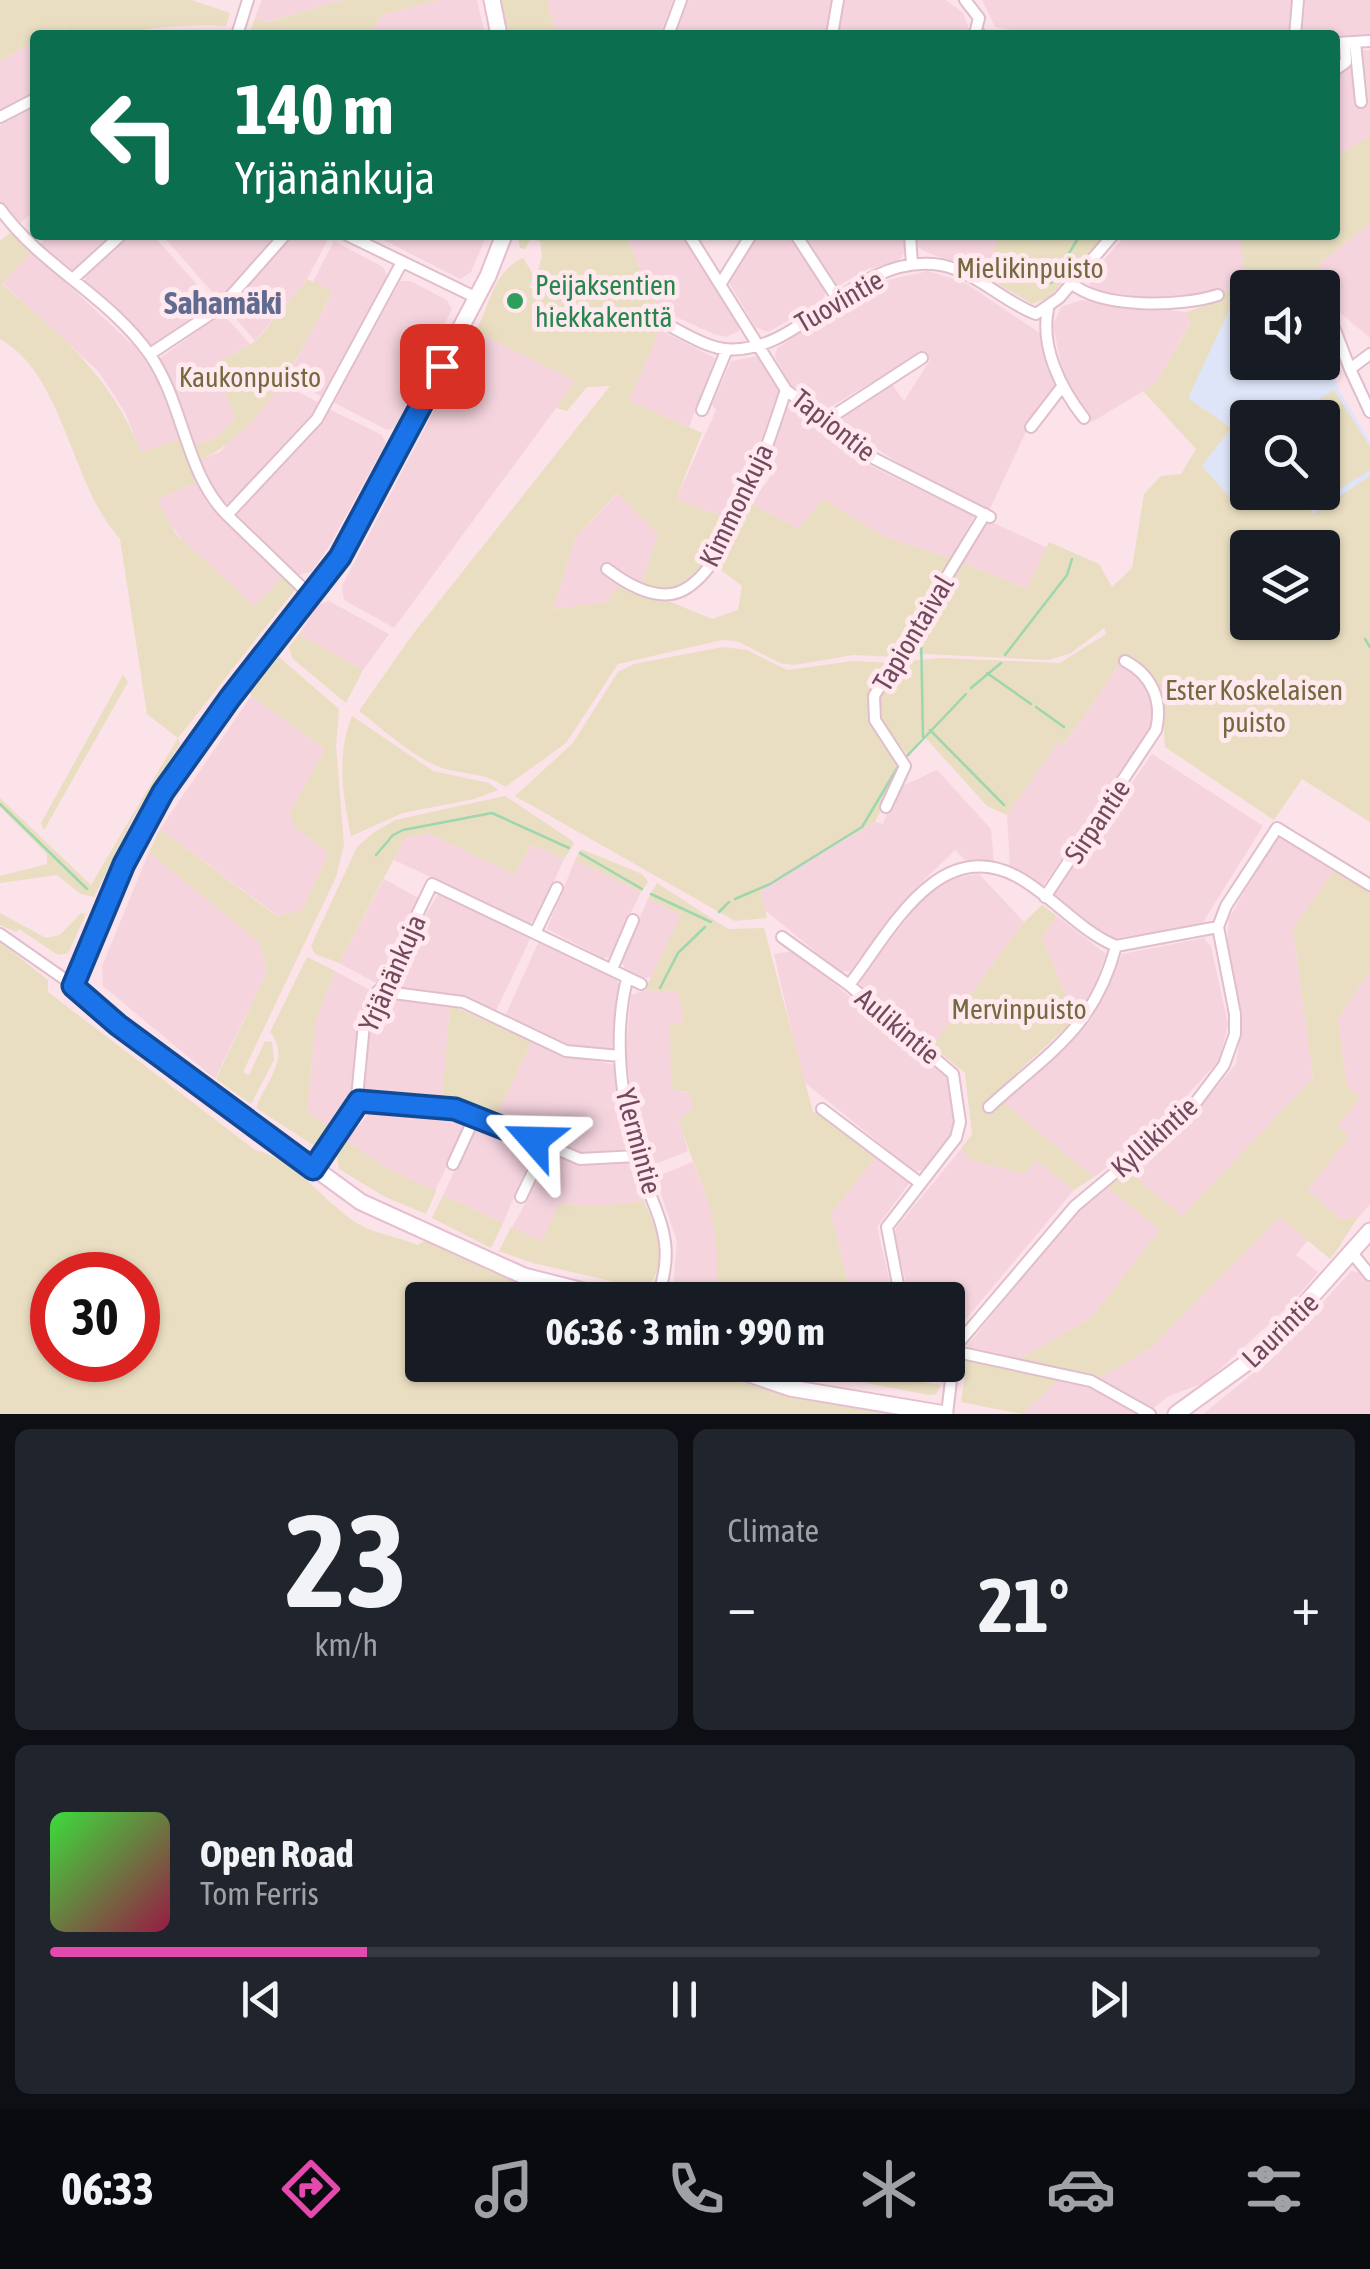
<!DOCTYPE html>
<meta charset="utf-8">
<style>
body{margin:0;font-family:"Asap Condensed",sans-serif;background:#20242c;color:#f1f3f6;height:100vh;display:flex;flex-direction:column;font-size:38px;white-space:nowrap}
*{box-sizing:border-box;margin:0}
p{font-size:32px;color:#9ea1a6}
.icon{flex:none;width:55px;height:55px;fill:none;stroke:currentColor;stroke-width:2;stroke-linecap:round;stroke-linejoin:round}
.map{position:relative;height:1414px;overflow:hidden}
.side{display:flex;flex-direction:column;gap:15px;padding:15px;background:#0d0f14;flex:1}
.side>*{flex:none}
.hud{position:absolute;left:30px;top:30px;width:1310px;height:210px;border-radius:10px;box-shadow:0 2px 8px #0004;background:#0b6e4f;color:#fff;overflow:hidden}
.fabs{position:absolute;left:1230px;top:270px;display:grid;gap:20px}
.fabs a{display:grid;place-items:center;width:110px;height:110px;border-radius:10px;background:#171b24;box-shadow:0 2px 8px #0004;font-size:50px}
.speed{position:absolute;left:30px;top:1252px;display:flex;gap:20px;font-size:50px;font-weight:700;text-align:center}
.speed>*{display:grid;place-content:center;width:130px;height:130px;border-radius:50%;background:#171b24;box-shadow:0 2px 8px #0004;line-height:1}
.speed .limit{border:15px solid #d22;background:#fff;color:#111}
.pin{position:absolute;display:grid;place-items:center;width:85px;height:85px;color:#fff;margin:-42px;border-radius:20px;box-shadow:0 5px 15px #0006}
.me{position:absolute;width:110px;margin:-55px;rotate:295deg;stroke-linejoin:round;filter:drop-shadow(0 0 8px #0008)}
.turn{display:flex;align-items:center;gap:35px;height:210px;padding:0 40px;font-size:45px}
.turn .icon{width:130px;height:130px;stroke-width:2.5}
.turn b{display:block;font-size:70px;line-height:85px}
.big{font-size:75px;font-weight:700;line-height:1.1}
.side .tile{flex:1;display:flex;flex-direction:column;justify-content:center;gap:15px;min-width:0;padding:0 35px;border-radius:15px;background:#20242c}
.side .dial{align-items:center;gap:0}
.dial b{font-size:130px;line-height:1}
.song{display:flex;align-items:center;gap:30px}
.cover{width:120px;height:120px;border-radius:15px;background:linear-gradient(135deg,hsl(120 70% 55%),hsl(340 70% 35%))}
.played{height:10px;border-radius:5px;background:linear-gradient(90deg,#e449ae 25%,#363941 25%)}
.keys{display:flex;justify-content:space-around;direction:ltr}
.heat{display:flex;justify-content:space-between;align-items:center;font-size:55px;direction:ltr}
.side .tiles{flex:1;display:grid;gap:15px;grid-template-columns:1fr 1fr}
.tile:last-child{grid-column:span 2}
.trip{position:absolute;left:405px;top:1282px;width:560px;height:100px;border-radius:10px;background:#171b24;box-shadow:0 2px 8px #0004;font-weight:700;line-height:100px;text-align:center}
.tabs{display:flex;height:160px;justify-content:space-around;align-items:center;background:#090b0e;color:#9ea1a6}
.tabs .icon{width:70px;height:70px}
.tabs .current{color:#e449ae}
.tabs b{font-size:45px;color:#f1f3f6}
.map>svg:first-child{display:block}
.residential{fill:#f5d4de}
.education{fill:#dfe5f8}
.green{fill:#e9dec1;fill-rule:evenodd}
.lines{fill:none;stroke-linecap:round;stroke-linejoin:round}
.stream{stroke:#9ed6ae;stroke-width:2.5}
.street-casing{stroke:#e0becc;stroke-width:14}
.secondary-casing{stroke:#e7becf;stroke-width:19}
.street{stroke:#fff;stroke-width:10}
.secondary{stroke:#fff;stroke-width:15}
.route-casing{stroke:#114b97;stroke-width:25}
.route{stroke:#1a73e8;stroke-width:18}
.leisure-dot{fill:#2e9e5b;stroke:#ffe8ee;stroke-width:4}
.labels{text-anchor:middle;stroke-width:10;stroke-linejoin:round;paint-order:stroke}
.park-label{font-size:28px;fill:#736a3f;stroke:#ffe8ee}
.leisure-label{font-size:28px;fill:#27864d;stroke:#ffe8ee;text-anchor:start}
.street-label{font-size:28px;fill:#73495f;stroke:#ffe8ee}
.quarter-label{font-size:32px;font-weight:bold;fill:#616a8f;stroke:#ffe8ee}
</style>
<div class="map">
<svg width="1370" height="1414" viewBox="0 0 1370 1414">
<rect width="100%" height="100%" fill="#fce2e9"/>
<!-- residential -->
<path class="residential" d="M262,0h82l-78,22 -11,-4z
M439,0h38l8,35h-115l12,-20z
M547,0h126l-13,35h-104z
M689,0h144l-6,35h-152z
M843,0h103l17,13 7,19 -133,3z
M982,0h310l-4,35h-249l-44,-8z
M1302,0h68v35h-68z
M35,41v54l-35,16v-50z
M1370,50v86l-35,22v-106z
M35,105v105l-17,15 -18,-23v-76l9,-10z
M1370,223v115l-32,-27 -3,2 -17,-49z
M49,235h65l-40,36 -34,-27z
M128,235h25l62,70 -58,40h-9l-63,-64 1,-6z
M162,235h117l-58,67z
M292,235l36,4 -21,40 -52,62 -28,-33z
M374,235h113l-16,37 -11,7z
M625,235h57l56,86 1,10 -13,6 -12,-3 -56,-25z
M755,235h36l35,56 -4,10 -54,31 -13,-5 -26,-45z
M800,235h107l-1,16 -8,11 -30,7 -32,18z
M916,235h83l-13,42 -64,-27 -7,-6z
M1126,235h113l9,50 -64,17 -90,-11 -8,-11z
M334,241l49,26 5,10 -64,121 -37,-21 46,-85 -20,-10z
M32,251l104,97 23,33 24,58 -42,14 -16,-41 -27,-41 -96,-88z
M928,271l36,11 80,54 11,50 -2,8 -24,31 -40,86 -73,-36 -74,-50v-11l49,-31 13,18 26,-41 -10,-7 -96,58 -32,-22 -17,-32 2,-9 102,-66z
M400,281h10l37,19 5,9 -57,118 -8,3 -54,-28z
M1081,300l105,12 5,10 -36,62 -63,38 -25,-28 -14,-69 8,-18z
M222,313l28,31 -36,21 21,53 -19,20 -23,9 -34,-88z
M660,330l55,28 -26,69 -61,-26z
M476,331l100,50 -182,247 -50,-28 -2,-14z
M758,356l7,5 15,28 -48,131 -56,-21 40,-89 -4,-5 19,-44z
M282,383l39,21 -90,99 -11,1 -23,-43 23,-9z
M792,404l79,62 103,50 -23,43 -66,-22 -61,-37 -26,29 -47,-25 24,-34 -9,-5 18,-54z
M329,409l53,26 4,8 -58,105 -17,24 -12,3 -62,-60z
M196,483l12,21 75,72 -29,31 -69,-64 -23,-29 -5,-15z
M618,493l40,41 -17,52 -10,-9 -25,25 -53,7 22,-71z
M987,520l61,28 -21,41 -67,-27z
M329,601l60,33 -26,36 -64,-36 20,-30z
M1120,663l28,25 5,18 -4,30 -108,152 -31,-20 -3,-53 51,-74 7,3z
M251,696l74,53 -35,64 4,14 35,26 -27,57 -24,6 -118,-87z
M1152,754l111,72 -61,98 -91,15 -57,-44z
M937,770l54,59 3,34 -28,-2 -11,-11 -42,41 -63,80 -10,1 -75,-62 -5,-21 115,-67 8,2 13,-35z
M428,833l87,42 16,-31 33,15 -26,57 -8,7 -136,-63 10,-22z
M1282,835l53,35 -42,58 20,150 -132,139 -52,-45 48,-38 59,-70 6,-43 -15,-75 2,-28 48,-82z
M149,852l110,90 8,30 -52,107 -112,-93 -1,-20z
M575,860l66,32 -32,65 -6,1 -56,-29z
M979,874l45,48 -92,124 -69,-55 -4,-11 65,-83 27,-19z
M384,879l36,20 -44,84 -37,-20z
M438,894l93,43 -35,74 -31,-13 -73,-11 -1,-12z
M648,899l34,15 -30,63 -7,1 -20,-9 -4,-10z
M1057,916l49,38 -20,55 -21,-15 -23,-57z
M1204,938l7,9 17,77 -8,35 -64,71 -62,47 -93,-75 90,-82 31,-66z
M539,941l77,37 4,9 -8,62 -47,-5 -60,-28z
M794,951l153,125 8,48 -2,10 -30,36 -9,1 -111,-90 -29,-127z
M1370,970v234l-12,14 -18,1 -33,-29 42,-53 -12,-11 10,-40 -9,-67z
M335,971l35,19 -14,47 -5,53 -5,19 -14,20 -25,-17 9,-91z
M645,990l33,2 6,15 -3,85 9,1 3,14 -14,13 9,31 -38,15 -17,-55 -7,-61 5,-55z
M385,999l65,6 -8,97 -72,-6 -7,-6 3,-52 5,-22z
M532,1041l30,13 53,11 12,84 -45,5 -86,-38z
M375,1107l89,10 -1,15 -28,59 -53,-25 -36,-26z
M487,1123l48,25 -32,75 -60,-28 32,-68z
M961,1149l12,11 63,-1 38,31 -119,142 -7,-2v-30h-36l-3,-5 -14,-57 1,-10z
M551,1155l37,9 40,-1 16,38 -40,5 -44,-2 -18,38 -30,-14z
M877,1155l33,27 -33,45 17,73h-42l-21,-86z
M693,1162l24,64 2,39 -5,35 -41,-10 4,-49 -22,-64z
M1108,1187l53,43 -70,88 -76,44 -39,-9 -7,-9 99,-125z
M1280,1217l28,23 -12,15 22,17 -26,31 -86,79 -39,15 -16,13 -53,-32 53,-30z
M1351,1271l12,2 7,9v132h-167l74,-60z
M1058,1380l44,10 40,24h-120z"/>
<!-- education -->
<path class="education" d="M1247,293l1,69h74l1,-21 17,51 30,50v34l-57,38 -9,-21 18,-1v-74h-74v75l-14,10 -32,-37 -15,-67 49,-103z"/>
<!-- green -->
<path class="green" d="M0,0h191l39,13 -4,13c-53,-4 -104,9 -158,9l-1,-6 -32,6v6l-35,20z
M344,0h95l-57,15 -12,20 -120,-3 5,-14 12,4z
M497,0h50l9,35h-51z
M1370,136v87l-51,41 6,19 -20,4 -4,-8 -53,9 -1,5 -11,3 -48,102 43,30 -29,38 32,36 14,-9h56l9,21 57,-38v346l-68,-43 -28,41 -109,-73c-2,-37 -2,-68 -36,-89l-9,5 -56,82 -6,-3 -51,73 -20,-9 -64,-71 -14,21c-38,-42 -37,-47 -10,-94l42,-4 119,5 46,-29 -2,-6 -33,25 -22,7 -144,-7 55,-91 67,27 22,-47 50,22 13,23 20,-19 12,-74 17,-18 20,-2 15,-25 -53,-58 12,-7 36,-61 -5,-11 38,-13 -2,-7 25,-7 -8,-50h96v-77zM1248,548h74v74h-74z
M11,232l21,19 -30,33c61,54 108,90 139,168l42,-13 13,44 -39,16 19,35 78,72 29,-30 14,11 -119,151 2,6 -47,74 -39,79 -13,-3 -24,-19 -57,8v-7l47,-12v-10l-47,-47v-9l91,87 87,-147 -31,-24 -27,-175c-48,-51 -56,-165 -120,-200v-98z
M518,235h107l33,74 2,21 -31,71 73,32 -26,66 56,21c-26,49 -29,76 -91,66l17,-52 -41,-41 -42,45 -22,71 53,-7 16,-20 90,37 26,-9 4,-24 -25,-19 34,-63 47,25 25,-30 62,38 66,22 -57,98 -41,-2 -59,10 -14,-2 -43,-22 -15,-1 -104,24 -52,79 -61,44c-19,-16 -45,-11 -68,-21 -28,-12 -53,-36 -78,-55l54,-77 197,-248 -23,1 -20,24 -11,-3 19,-27 -99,-50c14,-25 17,-60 47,-73l11,18 -5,11 4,2 9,-33 -2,-15 -9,-2 -6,10 -5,-1z
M999,235h96l5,5 -50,57 -18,7 -46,-27z
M307,279l26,12c-31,58 -71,145 -136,170l-4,-14 23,-9 19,-20 -21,-53 42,-24z
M1334,390l36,57v23l-48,30 -5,-7 5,-1v-74l-31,-1z
M299,634l64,36 -17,33 -54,-45 -3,-11z
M723,647l24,3 40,20 67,-9 38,2 -24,42 33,65 -26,52 -115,66 7,30 -32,3 -220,-125 58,-53 45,-71 16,-8z
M279,657l60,52 -3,37 8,99 -8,32 -93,195 6,3 16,-34 7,1 2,18 -23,44 -35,-25 51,-107 -8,-30 -110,-90 11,-23 117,87 25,-6 27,-57 -35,-26 -4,-14 35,-64 -74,-53 -1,-6z
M123,675l5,7 -84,148 -3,-7z
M352,716l81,55 56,12 9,7 -24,9 -71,14 -52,23c-8,-40 -15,-81 1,-120z
M505,796l66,44 3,4 -10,15 -33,-15 -16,31 -87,-42 -23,5 -66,125 -24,-9 -4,-8 46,-99 16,-14 22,-13z
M581,849l61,25 6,8 -7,10 -66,-32z
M1335,870l35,22v78l-32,49 9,67 13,12 -23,28 13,10 -43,54 33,29 18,-1c-11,14 -17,28 -28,41l-50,-42 -129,131 -64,37 -30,-4 -35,33 -61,-12 8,-58 7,9 39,9 76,-44 69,-88 -52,-43 21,-15 53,44 131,-138 -20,-150z
M657,883l71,46 36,-1 49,184 30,10 34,33 -46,59 21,86h-138c12,-80 -13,-108 -35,-180l14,-13 -3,-14 -19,-4 -1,-63 14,-5 -6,-29 -33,-2 36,-75 -33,-16z
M1042,905l15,11 -15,21 23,57 21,15 -77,71 6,10 -13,12 92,75 -20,13 -38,-30 -11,14 -53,-14 -11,-11 11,-15 -7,-61 -33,-27 92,-124z
M0,913l46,25 14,-3 21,-22 5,1 -18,39 -10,2 -39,-26 -3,3 -16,-7z
M0,942l48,38v12l207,158c46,11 70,57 109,77 16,8 36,10 53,18l14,-8 188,63h-197v65h272c18,14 41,13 63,22l146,27h-903zM52,1275h86v85h-86z
M307,957l28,14 -19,50 -9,91 25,17 -19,16 -57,-37c11,-29 35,-49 14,-76z
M450,1005l82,36 -36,75 -54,-14z
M346,1140l36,26 54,25 -10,23 -41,-17 -46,-28 -2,-13z
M443,1195l60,28 -12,25 -59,-30z
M644,1201c12,27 27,64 1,88l-112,-26 -34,-12 12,-24 31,14 17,-37 45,2z
M769,1365h111l36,16 25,4 -5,9 -7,1z"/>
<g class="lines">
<!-- stream -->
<path class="stream" d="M1051,283l29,-48
M921,606v3
M921,633l2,104
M1365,639l5,8
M1005,655l62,-80 5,-16
M987,673l44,31
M971,688l30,-25
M1036,707l28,20
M930,730l74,75
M907,756l59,-62
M0,804l87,85
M580,853l62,36
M376,855l17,-20 10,-5 89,-17 77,35
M651,894l60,28
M735,899l35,-15 92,-57 37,-62
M719,912l10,-10
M660,988l18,-35 27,-26"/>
<defs>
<path id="street" d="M965,0l14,18 -4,16 6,1
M237,35l11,-35
M668,35l13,-35
M832,35l6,-35
M1295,35l3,-35
M1355,42l6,60
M1335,43l35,-2
M1335,70l11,-8 -1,-19
M0,117l35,-18
M0,209c41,57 110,88 150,146 34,49 35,118 77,160
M347,235l130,63
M689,235l97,155 89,69 115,58
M796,235l41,63
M910,235l2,29
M75,277l46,-42
M721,283l30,-48
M1071,283c31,26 110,24 147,12
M1322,296l28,73
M1048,309c-8,38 13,80 36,109
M660,321c19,9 43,25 64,28 76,8 127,-92 209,-85 39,3 68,37 103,50l23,-16 54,-63
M150,354l71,-47 64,-72
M1370,354l-20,15 20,43
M702,410l25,-61
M825,421l97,-63
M1031,427l30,-39
M607,569c17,13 41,28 64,25 55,-7 99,-158 115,-204
M311,596l-84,-81 90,-96 84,-155
M886,807l19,-41 -30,-46 -1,-24 111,-182
M1045,897l111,-167c7,-29 -4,-55 -31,-69
M536,931l21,-43
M0,934l73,51
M782,937l67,48 104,89 7,48 -4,16 -69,89 14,73
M612,969l21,-49
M627,979c-14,56 -6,119 9,175 16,58 45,83 20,146
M849,985c40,-51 88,-150 167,-109 36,19 62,54 100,70l102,-19
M378,991l85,11 103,49 54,5
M359,1101l117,13 104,45 57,-3
M989,1107c60,-55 105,-78 127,-161
M822,1109l98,74
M453,1164l23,-50
M313,1169l43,-61 8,-84 68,-140 209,100
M521,1197l25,-52
M1352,1253l18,22
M957,1352l134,29 59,33
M947,1414l8,-67 120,-141 115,-96 34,-45 11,-31v-20l-17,-87 8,-21 51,-78 93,57"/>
<path id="secondary" d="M492,0l7,35
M504,235l-16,41 -148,281 -111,141 -66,94 -39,72 -51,121 45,40 243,177 163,74 95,24
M723,1365l67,23 155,26
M1176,1414l87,-63 107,-120"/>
</defs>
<!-- street casing -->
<use href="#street" class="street-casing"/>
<!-- secondary casing -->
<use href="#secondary" class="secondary-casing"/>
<!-- street -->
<use href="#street" class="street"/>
<!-- secondary -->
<use href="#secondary" class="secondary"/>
</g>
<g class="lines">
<defs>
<path id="route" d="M442,366l-102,191 -110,141 -67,94 -39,72 -51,122 45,39 195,144 46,-68 96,8 79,31"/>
</defs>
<!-- route casing -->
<use href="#route" class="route-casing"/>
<!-- route -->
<use href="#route" class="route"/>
</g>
<!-- markers -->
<circle class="leisure-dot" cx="515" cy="301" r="10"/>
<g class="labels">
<!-- park labels -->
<g class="park-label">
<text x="1030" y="278">Mielikinpuisto</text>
<text x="250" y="387">Kaukonpuisto</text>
<text x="1254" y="700">Ester Koskelaisen<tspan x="1254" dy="32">puisto</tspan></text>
<text x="1019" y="1019">Mervinpuisto</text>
</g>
<!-- leisure labels -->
<g class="leisure-label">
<text x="535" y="295">Peijaksentien<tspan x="535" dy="32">hiekkakenttä</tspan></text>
</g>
<!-- street labels -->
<g class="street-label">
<text transform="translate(839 301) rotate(-30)" y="10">Tuovintie</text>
<text transform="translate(834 425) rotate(38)" y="10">Tapiontie</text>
<text transform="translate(736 505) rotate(-64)" y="10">Kimmonkuja</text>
<text transform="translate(913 633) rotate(-59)" y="10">Tapiontaival</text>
<text transform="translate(1097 821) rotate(-56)" y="10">Sirpantie</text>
<text transform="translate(392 973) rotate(-66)" y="10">Yrjänänkuja</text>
<text transform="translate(898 1026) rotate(40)" y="10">Aulikintie</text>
<text transform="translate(1154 1137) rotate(-42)" y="10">Kyllikintie</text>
<text transform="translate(639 1141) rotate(75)" y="10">Ylermintie</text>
<text transform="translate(1280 1330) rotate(-44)" y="10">Laurintie</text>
</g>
<!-- quarter labels -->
<g class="quarter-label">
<text x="223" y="314">Sahamäki</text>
</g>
</g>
</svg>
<div class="fabs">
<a><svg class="icon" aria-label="sound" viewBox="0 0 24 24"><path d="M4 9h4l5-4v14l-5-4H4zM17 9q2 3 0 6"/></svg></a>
<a><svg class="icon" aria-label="search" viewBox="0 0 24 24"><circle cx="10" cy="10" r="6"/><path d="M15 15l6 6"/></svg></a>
<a><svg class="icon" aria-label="layers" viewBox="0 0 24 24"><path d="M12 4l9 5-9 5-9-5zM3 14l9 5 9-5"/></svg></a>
</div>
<div class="speed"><div class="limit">30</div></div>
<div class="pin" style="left:442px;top:366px;background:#d93025"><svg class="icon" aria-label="arrive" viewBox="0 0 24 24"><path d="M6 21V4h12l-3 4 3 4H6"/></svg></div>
<svg class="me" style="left:534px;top:1140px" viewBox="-20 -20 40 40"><path d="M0-17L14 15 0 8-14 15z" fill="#1a73e8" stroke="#fff" stroke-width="4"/></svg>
<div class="trip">06:36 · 3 min · 990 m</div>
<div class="hud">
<div class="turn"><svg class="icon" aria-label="left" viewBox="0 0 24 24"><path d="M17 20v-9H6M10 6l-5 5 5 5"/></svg><div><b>140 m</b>Yrjänänkuja</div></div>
</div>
</div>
<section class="side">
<div class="tiles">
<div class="tile dial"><b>23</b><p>km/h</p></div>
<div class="tile"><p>Climate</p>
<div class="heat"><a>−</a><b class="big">21°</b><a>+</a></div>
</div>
<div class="tile">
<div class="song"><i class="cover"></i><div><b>Open Road</b><p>Tom Ferris</p></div></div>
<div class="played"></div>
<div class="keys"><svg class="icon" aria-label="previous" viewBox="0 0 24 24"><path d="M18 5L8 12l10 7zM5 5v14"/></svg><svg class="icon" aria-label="pause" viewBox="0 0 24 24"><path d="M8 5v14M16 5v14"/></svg><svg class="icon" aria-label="next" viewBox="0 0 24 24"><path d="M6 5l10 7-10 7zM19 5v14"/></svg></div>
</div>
</div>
</section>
<nav class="tabs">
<b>06:33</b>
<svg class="icon current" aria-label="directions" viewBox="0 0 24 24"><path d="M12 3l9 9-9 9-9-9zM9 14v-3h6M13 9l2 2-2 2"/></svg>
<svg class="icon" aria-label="music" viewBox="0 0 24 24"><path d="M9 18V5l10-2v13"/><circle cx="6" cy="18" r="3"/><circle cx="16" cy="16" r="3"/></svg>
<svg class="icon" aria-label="phone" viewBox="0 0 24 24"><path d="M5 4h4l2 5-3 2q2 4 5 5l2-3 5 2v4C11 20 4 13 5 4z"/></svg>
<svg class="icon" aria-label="climate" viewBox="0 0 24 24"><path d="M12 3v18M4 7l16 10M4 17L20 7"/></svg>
<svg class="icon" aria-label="car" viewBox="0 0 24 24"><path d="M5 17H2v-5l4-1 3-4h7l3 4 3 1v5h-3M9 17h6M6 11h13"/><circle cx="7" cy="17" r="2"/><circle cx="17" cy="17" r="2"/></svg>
<svg class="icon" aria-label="filters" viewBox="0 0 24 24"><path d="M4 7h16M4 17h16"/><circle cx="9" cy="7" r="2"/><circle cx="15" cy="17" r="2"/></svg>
</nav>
